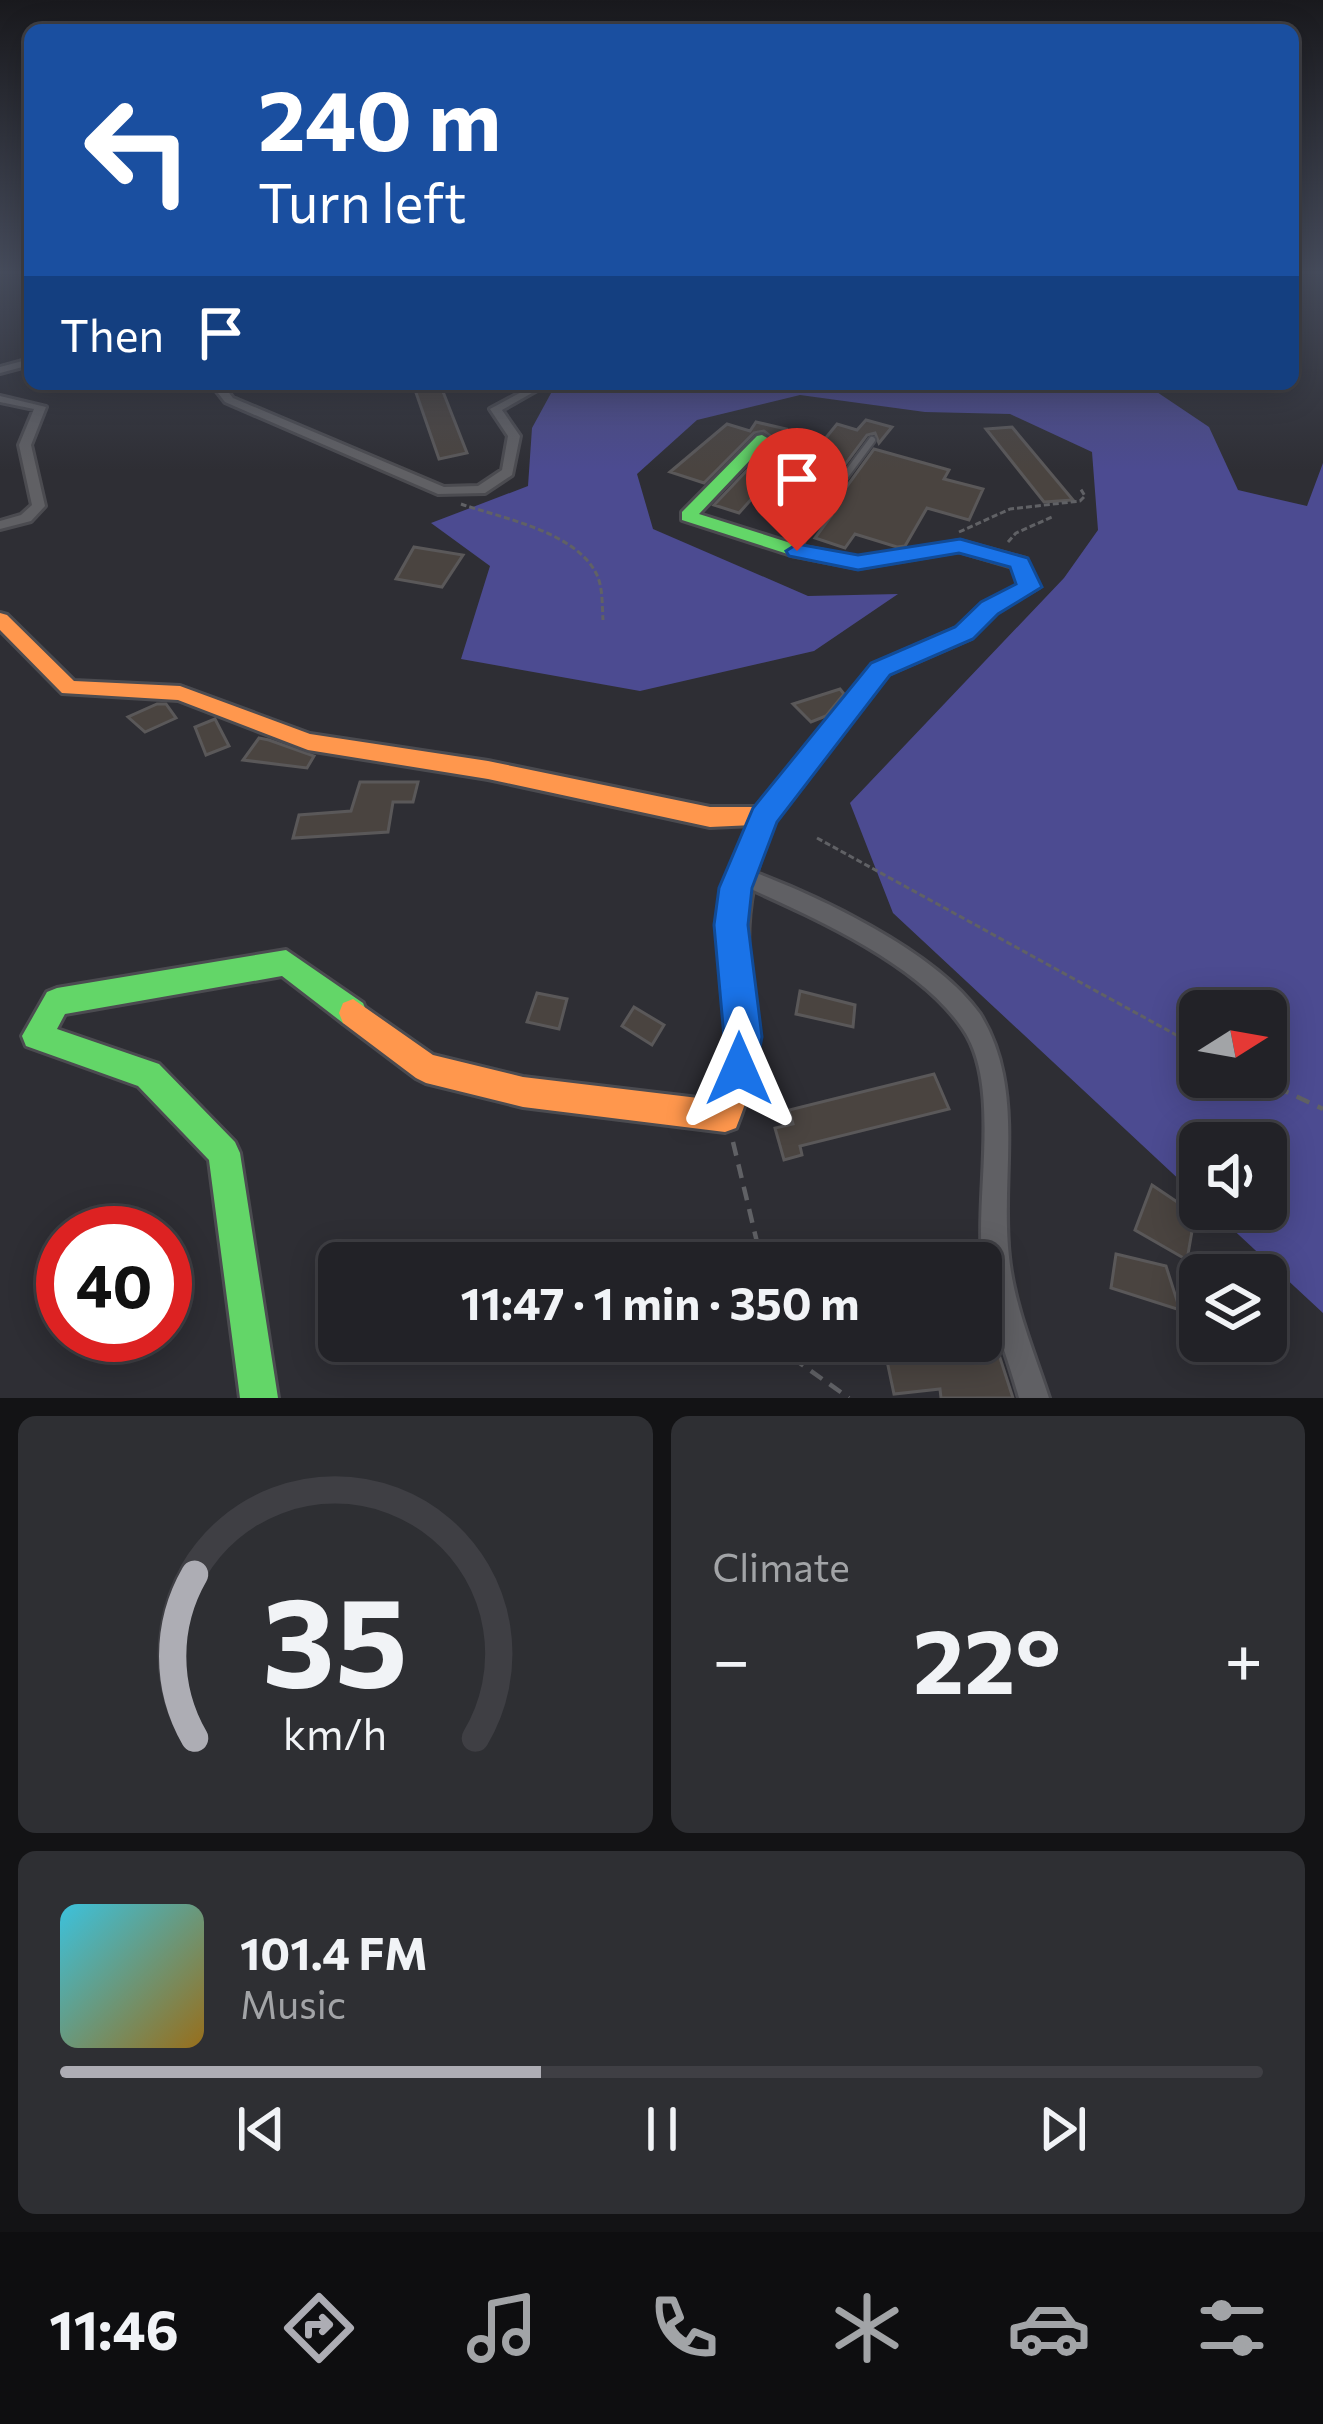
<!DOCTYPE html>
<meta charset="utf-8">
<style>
body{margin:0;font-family:Commissioner,sans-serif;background:#2e2f33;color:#f1f3f6;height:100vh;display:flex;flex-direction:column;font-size:45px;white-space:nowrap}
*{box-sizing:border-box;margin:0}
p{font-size:39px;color:#a2a4a7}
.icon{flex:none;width:66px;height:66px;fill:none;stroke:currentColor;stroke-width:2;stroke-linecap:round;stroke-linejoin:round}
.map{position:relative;height:1398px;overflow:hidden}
.drawer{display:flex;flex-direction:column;gap:18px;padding:18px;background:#131315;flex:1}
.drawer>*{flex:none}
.banner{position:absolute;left:24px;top:24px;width:1275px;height:366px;border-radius:18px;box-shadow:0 6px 30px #0003,0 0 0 3px #3f3f44;background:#1a4fa0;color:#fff;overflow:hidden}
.needle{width:78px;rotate:79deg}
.controls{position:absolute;left:1179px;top:990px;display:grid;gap:24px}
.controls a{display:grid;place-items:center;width:108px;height:108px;border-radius:18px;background:#222227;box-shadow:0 6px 30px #0003,0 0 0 3px #3f3f44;font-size:60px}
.speed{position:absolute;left:36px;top:1206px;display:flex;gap:24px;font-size:60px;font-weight:700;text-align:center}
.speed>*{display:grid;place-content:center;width:156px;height:156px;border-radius:50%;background:#222227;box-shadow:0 6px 30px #0003,0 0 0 3px #3f3f44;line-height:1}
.speed .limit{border:18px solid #d22;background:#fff;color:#111}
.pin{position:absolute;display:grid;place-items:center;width:102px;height:102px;color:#fff;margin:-123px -51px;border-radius:50% 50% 50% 0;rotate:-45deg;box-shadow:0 0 12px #0007}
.pin .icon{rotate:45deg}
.me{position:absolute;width:132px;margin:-66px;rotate:0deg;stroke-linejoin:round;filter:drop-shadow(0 0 9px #0008)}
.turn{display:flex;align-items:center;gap:42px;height:252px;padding:0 36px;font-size:54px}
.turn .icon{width:156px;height:156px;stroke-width:2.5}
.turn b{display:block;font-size:84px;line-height:102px}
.then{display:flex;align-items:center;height:114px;padding:0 36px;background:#0003;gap:24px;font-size:45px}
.big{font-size:90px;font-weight:700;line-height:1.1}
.drawer .card{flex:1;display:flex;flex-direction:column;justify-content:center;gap:18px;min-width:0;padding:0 42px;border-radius:18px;background:#2e2f33}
.drawer .dial{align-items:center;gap:0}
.dial svg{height:312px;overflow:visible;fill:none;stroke:#3f3f44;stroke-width:7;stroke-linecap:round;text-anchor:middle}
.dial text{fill:#f1f3f6;stroke:none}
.song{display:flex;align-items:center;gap:36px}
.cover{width:144px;height:144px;border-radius:18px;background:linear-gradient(135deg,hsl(190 70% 55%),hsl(40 70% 35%))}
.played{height:12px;border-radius:6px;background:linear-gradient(90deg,#adadb4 40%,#3f3f44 40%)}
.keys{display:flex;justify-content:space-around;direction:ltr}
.heat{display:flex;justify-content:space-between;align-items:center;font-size:66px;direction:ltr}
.drawer .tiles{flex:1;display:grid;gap:18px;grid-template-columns:1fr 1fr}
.card:last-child{grid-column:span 2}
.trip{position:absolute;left:318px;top:1242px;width:684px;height:120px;border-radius:18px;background:#222227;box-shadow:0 6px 30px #0003,0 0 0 3px #3f3f44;font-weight:700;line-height:120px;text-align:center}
.tabs{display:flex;height:192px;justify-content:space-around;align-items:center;background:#0e0e10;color:#a2a4a7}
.tabs .icon{width:84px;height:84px}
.tabs .current{color:#adadb4}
.tabs b{font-size:54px;color:#f1f3f6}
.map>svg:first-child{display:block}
.forest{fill:#4c4b91;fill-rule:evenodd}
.building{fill:#4a4440;stroke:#5a5859;stroke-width:3}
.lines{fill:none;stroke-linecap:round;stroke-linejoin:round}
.lane-casing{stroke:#4b4b50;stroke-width:10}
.street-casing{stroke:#4b4b50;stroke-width:6}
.fast-casing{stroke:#4b4b50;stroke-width:6}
.slow-casing{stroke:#4b4b50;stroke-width:6}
.path-far1{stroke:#606165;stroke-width:3;stroke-dasharray:6 3;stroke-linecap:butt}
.path{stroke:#606165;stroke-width:4.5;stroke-dasharray:14 9;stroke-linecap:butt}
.lane{stroke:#606064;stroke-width:6}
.street{fill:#606064;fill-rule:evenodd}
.fast{fill:#63d668;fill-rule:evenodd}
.slow{fill:#ff974d;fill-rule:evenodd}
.route{fill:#1a73e8;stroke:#114b97;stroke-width:3}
</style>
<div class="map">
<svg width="1323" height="1398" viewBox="0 0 1323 1398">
<rect width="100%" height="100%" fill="#2e2e34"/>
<!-- forest -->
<path class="forest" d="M556,384h589l64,43 29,63 69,16 16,-43v850l-112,-104h55v-66h-66v56l-307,-286 -43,-110 214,-225 34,-48 -6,-78 -82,-38 -85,-2 -125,-17 -103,25 -60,54 16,55 155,67 90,-2 -84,57 -174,40 -179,-32 29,-93 -59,-43 97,-37 4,-58zM1200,1011h66v66h-66z"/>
<!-- building -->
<path class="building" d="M413,384h27l27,69 -28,6z
M866,420l26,7 -13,16 -4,-10 -8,2 -56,75 -55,-16 -17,19 -25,-8 57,-60 2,-7 -9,-7 -10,2 -50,50 -34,-11 57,-48 23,7 6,-9 30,7 -7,10 37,11 21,-26 20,6z
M1012,427l61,73 -29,2 -58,-73z
M874,449l75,21 -5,9 39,10 -14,31 -42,-12 -22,38 -8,1 -42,-13 -10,14 -30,-10 16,-22 -5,-1z
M414,547l49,8 -21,32 -46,-8z
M840,689l4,5 -18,22 -15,6 -18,-18z
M157,704h9l10,14 -31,14 -17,-15z
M215,719l14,27 -23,9 -11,-28z
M259,738l10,2 45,16 -7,12 -64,-8z
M360,782h58l-5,20h-20l-5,30 -95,6 6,-23 52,-4z
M800,991l55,14 -2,22 -57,-13z
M537,993l30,6 -8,30 -32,-7z
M634,1007l30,18 -12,20 -30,-19z
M934,1074l15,35 -149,37 2,9 -18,5 -9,-32 18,-4 -4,-14z
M1152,1185l43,29 -8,46 -52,-30z
M1116,1254l50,12 14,44 -69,-22z
M981,1299l32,99h-72l-1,-9 -46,5 -11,-52 98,-1z"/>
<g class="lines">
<defs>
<path id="lane" d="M797,551l12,-26 63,-85"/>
<path id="street" d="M30,359v6l-30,8v-6z
M211,384h11l11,14 211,89 34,-1 24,-16 6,-34 -18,-27 39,-21v-4h10v5l-37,21 18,26 -8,39 -27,18 -47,1 -213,-92z
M0,396l46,11 -15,38 14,61 -14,15 -31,8v-8l21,-6 11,-10 -13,-60 15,-36 -34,-7z
M740,867c73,26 195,83 240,147 11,18 19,39 23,60 12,60 -1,122 6,183 5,49 25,95 40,141h-30c-13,-47 -33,-93 -37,-142 -6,-65 19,-172 -19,-227 -46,-68 -157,-115 -230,-148l-3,-6 3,-6z"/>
<path id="fast" d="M762,435l7,4 -2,3 -68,72 101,32 58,12 102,-17 66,18 13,28 -43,25 -25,26 -83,36 -57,74h-16l-3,-6 3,-6 59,-72 83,-36 25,-24 38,-19 -7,-18 -54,-16 -101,17 -67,-13 -109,-35v-8l75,-76z
M764,807l8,3 4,7c-31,70 -32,123 -23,197l-4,10 -10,4 -10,-4c-6,-15 -6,-31 -7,-47 -4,-61 6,-113 34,-167z
M286,950l77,53 4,10 -4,10 -10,4 -10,-4 -61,-47 -217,38 -8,15 102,35 76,78 5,11 38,245h-38l-31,-238 -71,-74 -112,-40 -4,-10 25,-44 10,-4z"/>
<path id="slow" d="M0,613l7,2 67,66 106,5 130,48 178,27 222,46h48l57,-71h16l3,6 -62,82 -62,3 -222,-48 -180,-29 -130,-50 -116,-7 -62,-63z
M353,999l80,56 90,22 192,23 10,-29v-57l4,-10 10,-4 10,4c16,38 2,87 -13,124l-11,4 -202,-25 -97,-24 -10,-5 -73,-55 -4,-10 4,-10z"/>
</defs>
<!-- lane casing -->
<use href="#lane" class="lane-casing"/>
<!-- street casing -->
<use href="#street" class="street-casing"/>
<!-- fast casing -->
<use href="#fast" class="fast-casing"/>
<!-- slow casing -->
<use href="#slow" class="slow-casing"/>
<!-- path-far1 -->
<path class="path-far1" d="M461,504c40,14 113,27 135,69 7,13 6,32 7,47
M959,532l51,-23 70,-8 5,-5 -5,-8
M1008,542l8,-9 36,-16
M817,838l383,210"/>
<!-- path -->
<path class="path" d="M1255,1077l68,32
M733,1142l29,121
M778,1341l2,8 69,49"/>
<!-- lane -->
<use href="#lane" class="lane"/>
<!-- street -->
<use href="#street" class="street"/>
<!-- fast -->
<use href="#fast" class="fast"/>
<!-- slow -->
<use href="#slow" class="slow"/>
</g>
<!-- sky -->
<linearGradient id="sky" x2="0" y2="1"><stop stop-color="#19191d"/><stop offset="0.58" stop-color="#464c5c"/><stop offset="1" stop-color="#464c5c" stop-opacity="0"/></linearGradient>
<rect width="1323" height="470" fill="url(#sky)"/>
<!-- route -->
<path class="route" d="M960,539l68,19 14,29 -44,27 -25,25 -83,36 -113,147 -25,66 -4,37 14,112 -9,45 -14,6 -13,-6 -6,-13 4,-32 -10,-112 5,-37 34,-80 118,-145 84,-36 26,-25 35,-18 -6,-17 -51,-14 -101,17 -69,-14 -3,-5 11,-7 61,11z"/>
</svg>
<div class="controls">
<a><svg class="needle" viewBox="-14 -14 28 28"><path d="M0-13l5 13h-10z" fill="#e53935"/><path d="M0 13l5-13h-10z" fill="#a2a4a7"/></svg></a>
<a><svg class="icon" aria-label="sound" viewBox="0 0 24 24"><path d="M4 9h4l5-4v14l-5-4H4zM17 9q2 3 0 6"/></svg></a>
<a><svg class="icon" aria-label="layers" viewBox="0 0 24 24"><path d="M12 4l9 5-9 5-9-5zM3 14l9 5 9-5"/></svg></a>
</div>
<div class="speed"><div class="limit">40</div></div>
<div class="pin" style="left:797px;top:551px;background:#d93025"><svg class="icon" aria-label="arrive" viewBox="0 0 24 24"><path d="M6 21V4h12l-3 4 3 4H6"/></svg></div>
<svg class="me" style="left:739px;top:1069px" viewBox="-20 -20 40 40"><path d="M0-17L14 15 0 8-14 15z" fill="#1a73e8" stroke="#fff" stroke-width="4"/></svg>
<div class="trip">11:47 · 1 min · 350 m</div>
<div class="banner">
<div class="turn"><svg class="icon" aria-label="left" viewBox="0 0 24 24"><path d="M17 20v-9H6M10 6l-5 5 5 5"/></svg><div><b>240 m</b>Turn left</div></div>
<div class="then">Then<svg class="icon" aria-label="arrive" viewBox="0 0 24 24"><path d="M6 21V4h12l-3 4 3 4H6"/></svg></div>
</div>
</div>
<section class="drawer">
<div class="tiles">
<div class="card dial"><svg viewBox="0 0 100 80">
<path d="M14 69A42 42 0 1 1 86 69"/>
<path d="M14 69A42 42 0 0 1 14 27" stroke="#adadb4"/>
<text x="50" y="56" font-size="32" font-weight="700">35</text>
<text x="50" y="72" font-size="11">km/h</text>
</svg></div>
<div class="card"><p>Climate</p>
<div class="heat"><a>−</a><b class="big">22°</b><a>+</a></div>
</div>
<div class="card">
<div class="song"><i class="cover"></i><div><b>101.4 FM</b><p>Music</p></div></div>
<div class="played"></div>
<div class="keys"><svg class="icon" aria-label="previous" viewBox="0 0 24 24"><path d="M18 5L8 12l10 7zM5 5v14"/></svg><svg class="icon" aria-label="pause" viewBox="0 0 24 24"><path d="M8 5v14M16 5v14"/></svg><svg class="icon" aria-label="next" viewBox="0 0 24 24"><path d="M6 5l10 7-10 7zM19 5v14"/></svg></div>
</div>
</div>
</section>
<nav class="tabs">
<b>11:46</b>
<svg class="icon current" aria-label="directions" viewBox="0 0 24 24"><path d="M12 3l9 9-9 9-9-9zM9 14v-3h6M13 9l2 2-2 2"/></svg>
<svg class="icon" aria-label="music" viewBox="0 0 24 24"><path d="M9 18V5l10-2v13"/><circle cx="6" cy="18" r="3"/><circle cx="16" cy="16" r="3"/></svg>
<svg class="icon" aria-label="phone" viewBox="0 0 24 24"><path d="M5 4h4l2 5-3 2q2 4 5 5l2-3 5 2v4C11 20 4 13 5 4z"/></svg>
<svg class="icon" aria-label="climate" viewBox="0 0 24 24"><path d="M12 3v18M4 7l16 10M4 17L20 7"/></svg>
<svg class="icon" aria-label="car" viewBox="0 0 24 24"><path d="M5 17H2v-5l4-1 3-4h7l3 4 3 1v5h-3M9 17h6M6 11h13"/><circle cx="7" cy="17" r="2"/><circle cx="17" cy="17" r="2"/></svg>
<svg class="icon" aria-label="filters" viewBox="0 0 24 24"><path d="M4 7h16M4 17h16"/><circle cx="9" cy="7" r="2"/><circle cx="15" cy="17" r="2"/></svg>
</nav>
